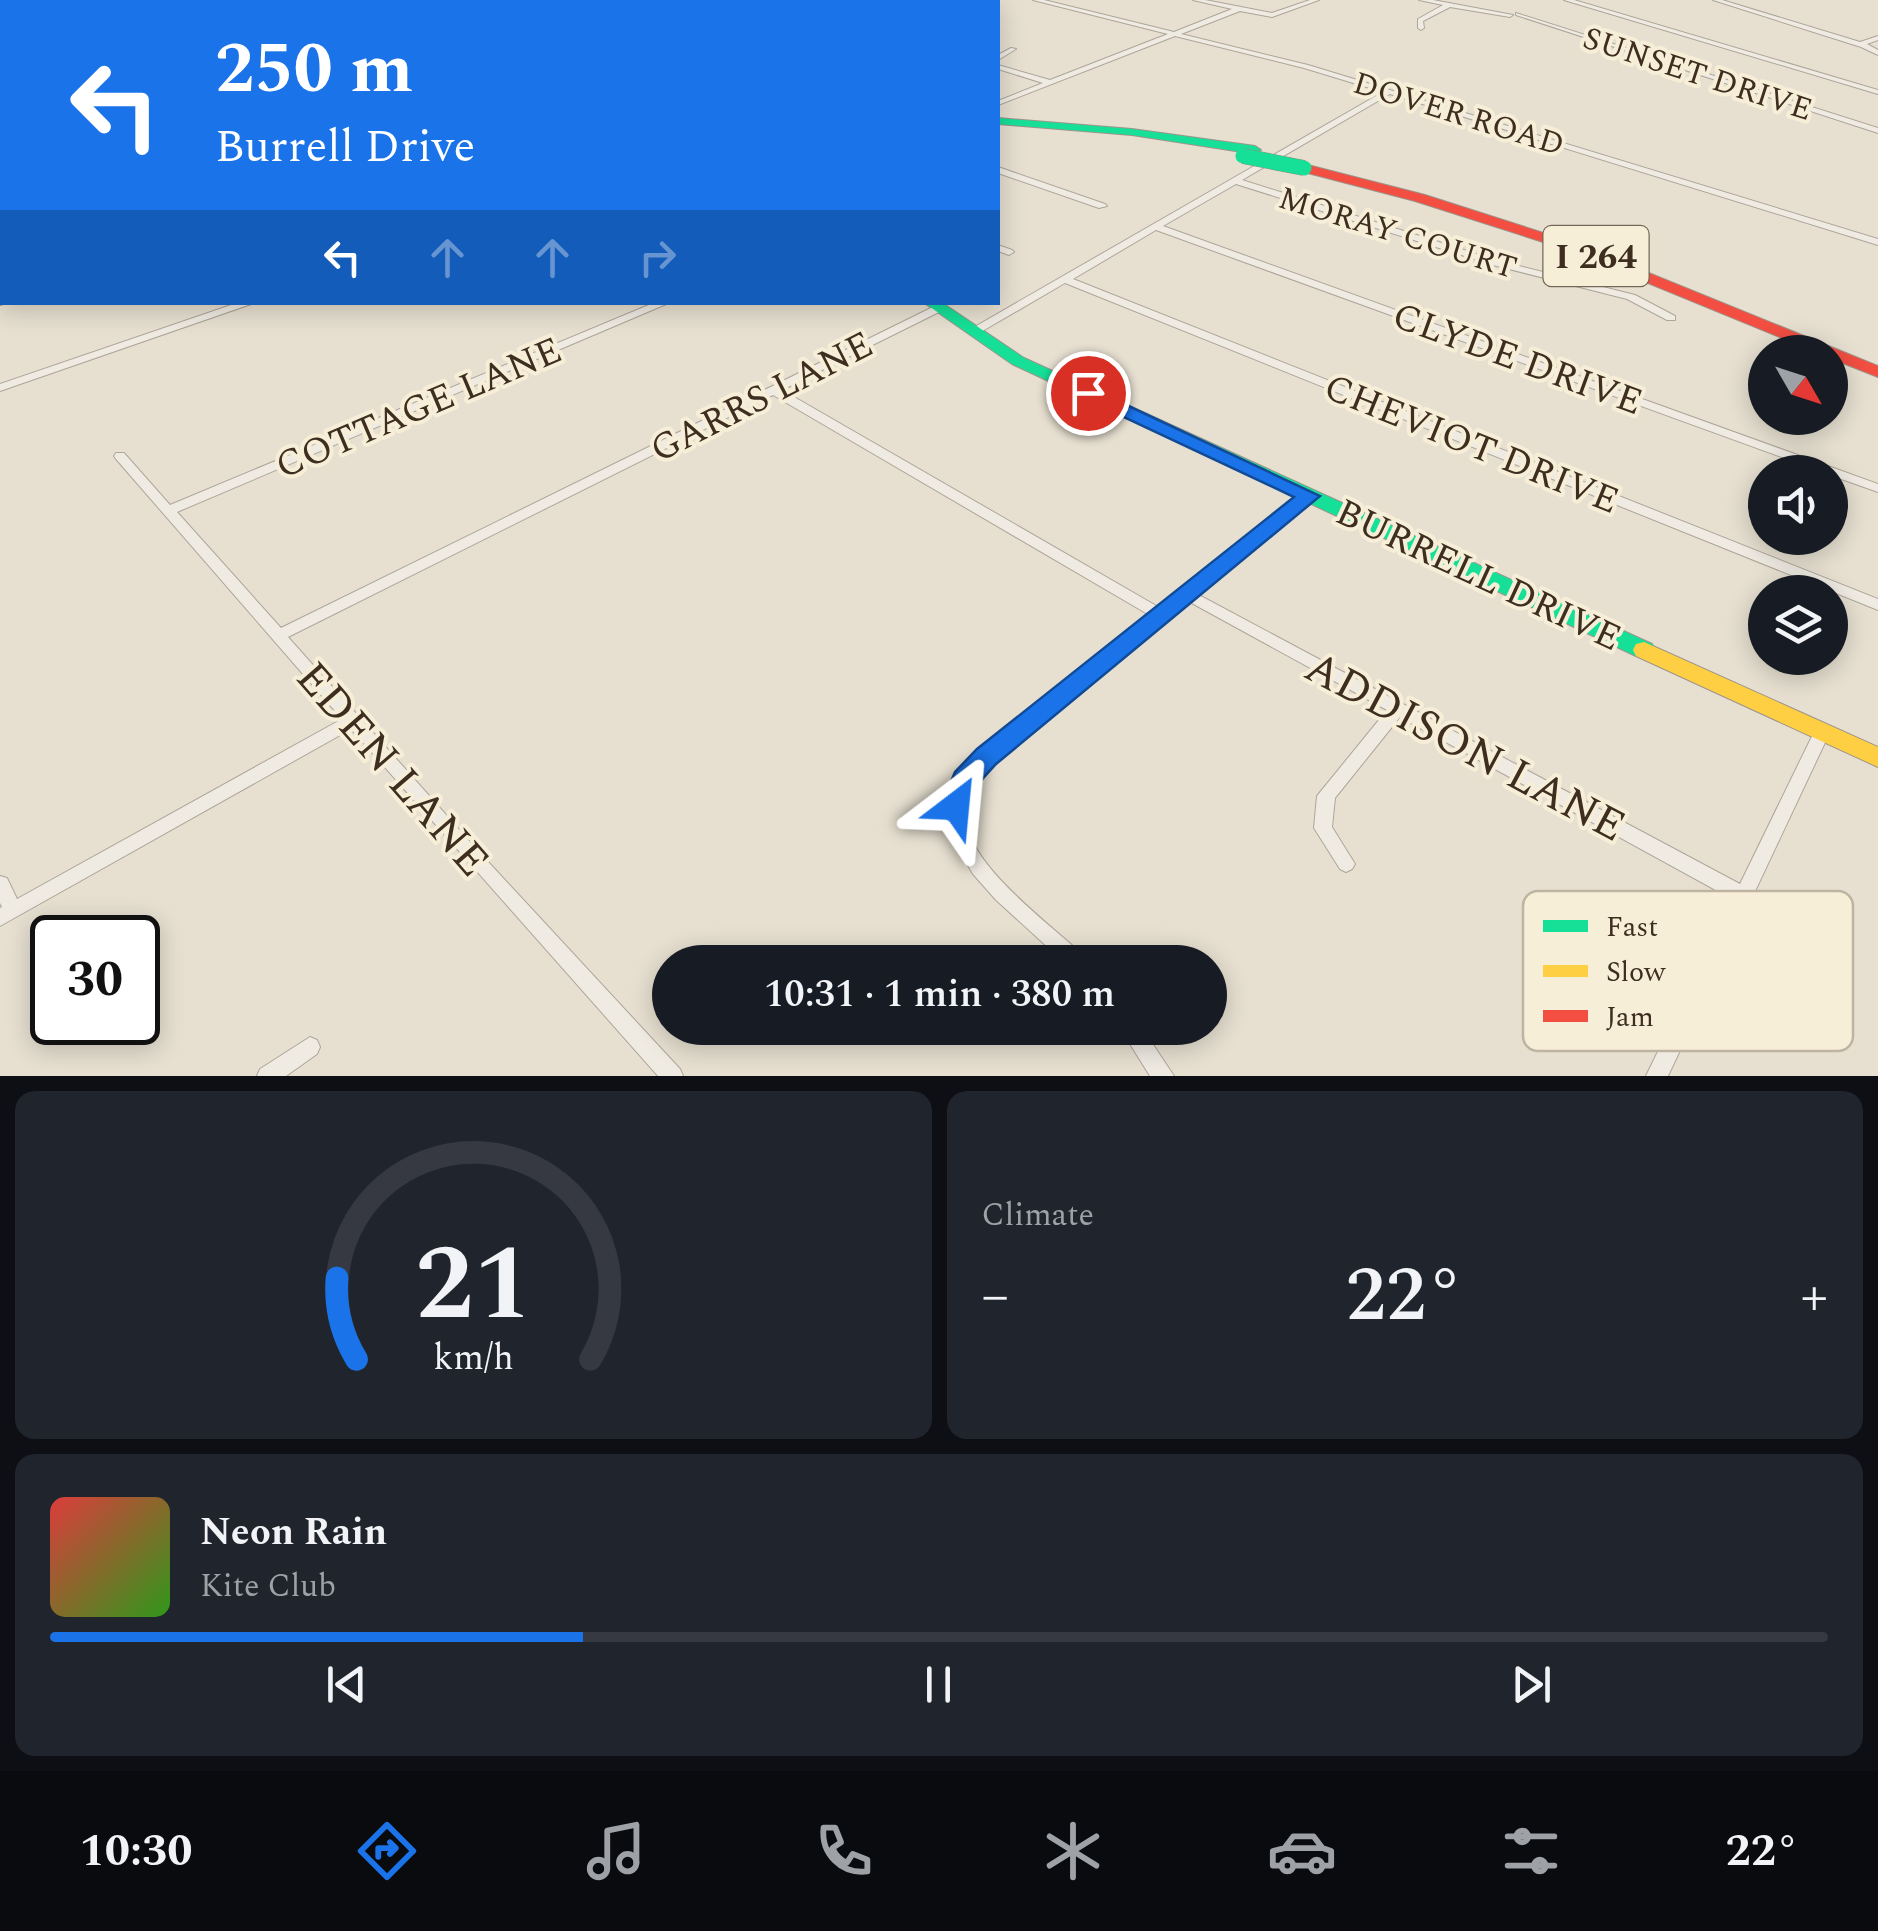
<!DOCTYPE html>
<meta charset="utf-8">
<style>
body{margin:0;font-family:Spectral,serif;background:#20242c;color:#f1f3f6;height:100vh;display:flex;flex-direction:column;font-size:38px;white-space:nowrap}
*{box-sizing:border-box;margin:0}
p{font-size:32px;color:#9ea1a6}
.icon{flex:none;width:55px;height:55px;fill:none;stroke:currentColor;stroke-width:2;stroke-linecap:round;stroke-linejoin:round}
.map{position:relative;height:1076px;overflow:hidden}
.sheet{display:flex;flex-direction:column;gap:15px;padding:15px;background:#0d0f14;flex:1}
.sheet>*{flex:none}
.top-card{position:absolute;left:0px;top:0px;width:1000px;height:305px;box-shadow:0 5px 25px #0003;background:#1a73e8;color:#fff;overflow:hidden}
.needle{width:65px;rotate:129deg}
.controls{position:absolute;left:1748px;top:335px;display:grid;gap:20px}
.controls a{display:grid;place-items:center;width:100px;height:100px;border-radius:50%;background:#171b24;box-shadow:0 5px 25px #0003;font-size:50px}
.speed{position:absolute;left:30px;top:915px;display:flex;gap:20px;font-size:50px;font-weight:700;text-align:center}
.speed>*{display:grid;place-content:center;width:130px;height:130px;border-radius:50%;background:#171b24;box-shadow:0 5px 25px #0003;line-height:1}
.speed .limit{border:5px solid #111;border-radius:15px;background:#fff;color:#111}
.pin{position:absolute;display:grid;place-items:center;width:85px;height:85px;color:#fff;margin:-42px;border:5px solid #fff;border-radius:50%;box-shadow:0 2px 10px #0007}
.me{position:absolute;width:110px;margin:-55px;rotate:29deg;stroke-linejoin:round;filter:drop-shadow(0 0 8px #0008)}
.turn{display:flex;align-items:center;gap:35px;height:210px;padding:0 50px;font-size:45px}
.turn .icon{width:130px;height:130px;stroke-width:2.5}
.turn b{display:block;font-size:70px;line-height:85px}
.lanes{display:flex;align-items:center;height:95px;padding:0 50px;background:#0003;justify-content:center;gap:50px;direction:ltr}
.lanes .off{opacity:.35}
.big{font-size:75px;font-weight:600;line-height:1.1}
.sheet .widget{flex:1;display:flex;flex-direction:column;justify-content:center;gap:15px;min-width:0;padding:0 35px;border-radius:20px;background:#20242c}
.sheet .dial{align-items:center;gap:0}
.dial svg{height:260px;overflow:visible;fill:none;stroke:#363941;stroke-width:7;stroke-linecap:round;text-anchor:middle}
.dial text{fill:#f1f3f6;stroke:none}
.song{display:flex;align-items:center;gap:30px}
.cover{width:120px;height:120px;border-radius:15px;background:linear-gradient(135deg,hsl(0 70% 55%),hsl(110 70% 35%))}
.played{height:10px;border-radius:5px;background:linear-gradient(90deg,#1a73e8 30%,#363941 30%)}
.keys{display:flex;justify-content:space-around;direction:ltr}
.heat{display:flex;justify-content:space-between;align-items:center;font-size:55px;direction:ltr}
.sheet .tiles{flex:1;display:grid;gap:15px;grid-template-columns:1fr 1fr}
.widget:last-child{grid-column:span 2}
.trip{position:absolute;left:652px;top:945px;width:575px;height:100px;border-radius:50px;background:#171b24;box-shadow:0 5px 25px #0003;font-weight:600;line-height:100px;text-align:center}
.tab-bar{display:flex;height:160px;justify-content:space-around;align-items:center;background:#090b0e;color:#9ea1a6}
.tab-bar .icon{width:70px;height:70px}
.tab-bar .selected{color:#1a73e8}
.tab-bar b{font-size:45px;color:#f1f3f6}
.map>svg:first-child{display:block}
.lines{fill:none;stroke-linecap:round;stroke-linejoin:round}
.stream{stroke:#bcccc2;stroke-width:2.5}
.street-casing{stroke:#ada599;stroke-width:2}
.fast-casing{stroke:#9c958a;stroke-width:2}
.slow-casing{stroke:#9c958a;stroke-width:2}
.jam-casing{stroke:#9c958a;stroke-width:2}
.street{fill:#efebe3;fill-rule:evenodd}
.fast{fill:#16e098;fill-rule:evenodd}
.slow{fill:#ffcf43;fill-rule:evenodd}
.jam{fill:#f24e42;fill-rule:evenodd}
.fast-bridge-casing{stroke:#928b80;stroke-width:16;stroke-linecap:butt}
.fast-bridge{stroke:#16e098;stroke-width:15}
.route{fill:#1a73e8;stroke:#114b97;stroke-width:2.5}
.labels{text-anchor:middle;stroke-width:8;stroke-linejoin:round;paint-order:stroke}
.far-street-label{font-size:32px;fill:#3d2e20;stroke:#f7eed8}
.shield{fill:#f7eed8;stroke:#756857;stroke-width:2.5}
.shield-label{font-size:35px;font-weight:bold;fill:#3d2e20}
.street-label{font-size:38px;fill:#3d2e20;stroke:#f7eed8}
.near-street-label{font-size:45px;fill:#3d2e20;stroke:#f7eed8}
.key{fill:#f7eed8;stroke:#bfb4a1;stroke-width:2.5}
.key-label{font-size:28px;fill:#3d2e20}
</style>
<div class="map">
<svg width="1878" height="1076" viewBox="0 0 1878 1076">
<rect width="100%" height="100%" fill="#e7e0d1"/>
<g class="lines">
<!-- stream -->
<path class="stream" d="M273,2l7,-2"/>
<defs>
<path id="street" d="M24,0h15l-7,2h-12z
M1033,0h11l130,32 58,-23 -39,-9h12l67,13 38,-13h9l-47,17 -32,-6 -59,23 127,31 570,174v6l-488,-151 -148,86 257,81 136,34 40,21v4h-8l-40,-21 -134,-34 -257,-81 -73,42 715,258v8l-48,-17v-3h-7l-667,-242 -83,49 805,320v11l-813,-327 -86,50h-8v-4l412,-237 -79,-24 -129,-32 -177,69v-4l45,-18 -45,-14v-4l52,15 118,-46z
M1419,0h14l80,15 -3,2 -60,-10 -27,14 1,7 -3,2 -3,-2v-9l25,-14z
M1564,0h10l304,90v4z
M1713,0h9l138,42 18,-6v4l-11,4 11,6v5l-17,-8z
M2,4v4l-2,1v-4z
M1516,13l362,115v5l-362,-118z
M2,22v5l-2,1v-5z
M1011,48l5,1 -18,11v-5z
M0,76h2v5h-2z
M998,167l107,37 2,2 -8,2 -101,-35z
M998,245l14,5 2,2 -5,3 -11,-4z
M240,302h17l-257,89v-7z
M656,302h15l-494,210 104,116 654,-322h8v4l-161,80 378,218 144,-115h10l2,3 -2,3 -117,95 543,290 76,-156 6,-2 6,2 2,4 -162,344h-22l86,-177 -332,-182 -65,81 -3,29 23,37 -3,5 -6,3 -6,-3 -26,-41 3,-32 70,-86 -199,-109 -195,160c-13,16 -28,32 -28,54 1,49 85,109 119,141l3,6h-23l-68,-62 -23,-26 -19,-32 -6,-27 7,-29 26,-35 170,-135 -378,-221 -485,242 192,216 200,216 3,7h-25l-307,-347 -351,197v-18l2,-1 -2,-4v-27l7,2 10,21 325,-180 -226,-260 -2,-3 2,-3h8l46,52z
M1120,1028h22l32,48h-24z
M310,1037l7,3 3,7 -3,7 -31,22h-29l3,-7z"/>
<path id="fast" d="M998,118l134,11 123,17 6,4 -6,4 -123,-19 -134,-11z
M923,302h18l83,56 628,286 3,6 -3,6h-16l-624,-292z"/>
<path id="slow" d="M1644,642l234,105v20l-242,-111 -3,-6 3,-6z"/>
<path id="jam" d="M1304,164l121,31 150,48 303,123v11l-48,-19v-6h-14l-251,-103 -150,-48 -115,-30v-6z
M0,295l2,7 5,1 -7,2z"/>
</defs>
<!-- street casing -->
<use href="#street" class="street-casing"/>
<!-- fast casing -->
<use href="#fast" class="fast-casing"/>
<!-- slow casing -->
<use href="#slow" class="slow-casing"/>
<!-- jam casing -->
<use href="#jam" class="jam-casing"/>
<!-- street -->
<use href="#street" class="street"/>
<!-- fast -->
<use href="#fast" class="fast"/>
<!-- slow -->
<use href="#slow" class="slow"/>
<!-- jam -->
<use href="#jam" class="jam"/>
<defs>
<path id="fast-bridge" d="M1243,156l61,12"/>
</defs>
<!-- fast-bridge casing -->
<use href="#fast-bridge" class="fast-bridge-casing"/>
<!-- fast-bridge -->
<use href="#fast-bridge" class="fast-bridge"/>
</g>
<!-- route -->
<path class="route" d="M1088,387l232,109 -324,268 -19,21 -11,29 -10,3 -11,-3 -4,-8 14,-34 22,-23 317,-252 -213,-100v-8z"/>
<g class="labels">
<!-- far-street labels -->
<g class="far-street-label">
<text transform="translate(1698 73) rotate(18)" y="11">SUNSET DRIVE</text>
<text transform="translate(1459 113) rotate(17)" y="11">DOVER ROAD</text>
<text transform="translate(1398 232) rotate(17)" y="11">MORAY COURT</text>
</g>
<!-- shield labels -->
<rect class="shield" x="1543.5" y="226" width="105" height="60" rx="8"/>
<g class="shield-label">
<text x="1596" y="268">I 264</text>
</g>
<!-- street labels -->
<g class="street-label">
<text transform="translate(1518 358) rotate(20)" y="13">CLYDE DRIVE</text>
<text transform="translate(761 396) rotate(-27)" y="13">GARRS LANE</text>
<text transform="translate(418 407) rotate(-23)" y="13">COTTAGE LANE</text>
<text transform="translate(1472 443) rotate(22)" y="13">CHEVIOT DRIVE</text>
<text transform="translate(1479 574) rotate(25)" y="13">BURRELL DRIVE</text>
</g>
<!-- near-street labels -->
<g class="near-street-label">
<text transform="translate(1466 745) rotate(28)" y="16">ADDISON LANE</text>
<text transform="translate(394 768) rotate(49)" y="16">EDEN LANE</text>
</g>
</g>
<!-- legend -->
<rect x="1523" y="891" width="330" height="160" rx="15" class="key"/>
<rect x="1543" y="920" width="45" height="12" fill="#16e098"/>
<rect x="1543" y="965" width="45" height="12" fill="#ffcf43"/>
<rect x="1543" y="1010" width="45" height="12" fill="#f24e42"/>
<g class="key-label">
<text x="1606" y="936">Fast</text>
<text x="1606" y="981">Slow</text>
<text x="1606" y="1026">Jam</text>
</g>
</svg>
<div class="controls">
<a><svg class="needle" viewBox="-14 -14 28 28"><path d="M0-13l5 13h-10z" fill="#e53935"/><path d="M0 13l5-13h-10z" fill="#9ea1a6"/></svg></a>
<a><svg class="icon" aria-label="sound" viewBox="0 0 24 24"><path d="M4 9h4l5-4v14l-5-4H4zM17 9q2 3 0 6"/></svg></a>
<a><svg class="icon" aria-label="layers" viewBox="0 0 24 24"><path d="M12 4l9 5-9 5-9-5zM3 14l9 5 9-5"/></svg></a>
</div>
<div class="speed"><div class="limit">30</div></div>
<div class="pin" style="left:1088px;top:393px;background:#d93025"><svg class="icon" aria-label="arrive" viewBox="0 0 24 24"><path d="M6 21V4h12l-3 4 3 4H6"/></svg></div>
<svg class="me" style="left:956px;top:806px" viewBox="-20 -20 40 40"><path d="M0-17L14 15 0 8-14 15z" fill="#1a73e8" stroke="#fff" stroke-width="4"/></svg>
<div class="trip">10:31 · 1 min · 380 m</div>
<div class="top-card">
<div class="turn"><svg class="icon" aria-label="left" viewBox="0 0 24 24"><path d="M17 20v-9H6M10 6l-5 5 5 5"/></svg><div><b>250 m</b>Burrell Drive</div></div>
<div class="lanes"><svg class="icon" aria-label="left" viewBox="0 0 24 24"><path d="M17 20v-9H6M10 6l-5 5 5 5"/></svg><svg class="icon off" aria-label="ahead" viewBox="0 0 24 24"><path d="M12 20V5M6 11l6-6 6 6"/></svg><svg class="icon off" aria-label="ahead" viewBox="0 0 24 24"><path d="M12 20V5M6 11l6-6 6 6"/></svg><svg class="icon off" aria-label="right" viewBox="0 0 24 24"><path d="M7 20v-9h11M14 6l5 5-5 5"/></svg></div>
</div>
</div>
<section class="sheet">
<div class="tiles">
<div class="widget dial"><svg viewBox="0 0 100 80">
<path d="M14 69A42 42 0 1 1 86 69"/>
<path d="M14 69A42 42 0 0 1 8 44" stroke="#1a73e8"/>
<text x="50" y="56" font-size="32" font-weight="700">21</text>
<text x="50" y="72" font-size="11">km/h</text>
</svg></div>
<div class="widget"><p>Climate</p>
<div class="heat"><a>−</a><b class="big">22°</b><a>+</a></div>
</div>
<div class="widget">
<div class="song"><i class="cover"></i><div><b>Neon Rain</b><p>Kite Club</p></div></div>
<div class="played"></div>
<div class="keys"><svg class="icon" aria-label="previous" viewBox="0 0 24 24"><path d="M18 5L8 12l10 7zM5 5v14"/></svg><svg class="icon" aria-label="pause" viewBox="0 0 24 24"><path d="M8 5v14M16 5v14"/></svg><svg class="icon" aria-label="next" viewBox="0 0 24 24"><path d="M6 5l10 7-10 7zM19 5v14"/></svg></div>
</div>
</div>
</section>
<nav class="tab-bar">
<b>10:30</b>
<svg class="icon selected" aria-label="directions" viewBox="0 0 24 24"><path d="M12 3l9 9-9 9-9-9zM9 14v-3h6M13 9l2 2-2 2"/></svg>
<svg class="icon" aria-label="music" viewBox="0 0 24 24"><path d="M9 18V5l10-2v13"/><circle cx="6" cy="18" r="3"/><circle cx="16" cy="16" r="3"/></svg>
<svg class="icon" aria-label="phone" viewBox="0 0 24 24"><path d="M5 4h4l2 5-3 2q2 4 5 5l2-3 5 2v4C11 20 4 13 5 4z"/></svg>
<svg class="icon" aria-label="climate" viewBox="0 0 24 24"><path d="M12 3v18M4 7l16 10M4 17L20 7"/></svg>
<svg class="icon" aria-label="car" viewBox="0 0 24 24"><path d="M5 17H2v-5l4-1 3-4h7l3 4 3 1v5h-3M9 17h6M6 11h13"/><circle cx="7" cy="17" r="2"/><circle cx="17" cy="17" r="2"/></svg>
<svg class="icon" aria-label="filters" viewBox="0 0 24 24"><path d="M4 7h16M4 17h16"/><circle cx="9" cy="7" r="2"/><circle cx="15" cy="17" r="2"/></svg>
<b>22°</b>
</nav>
